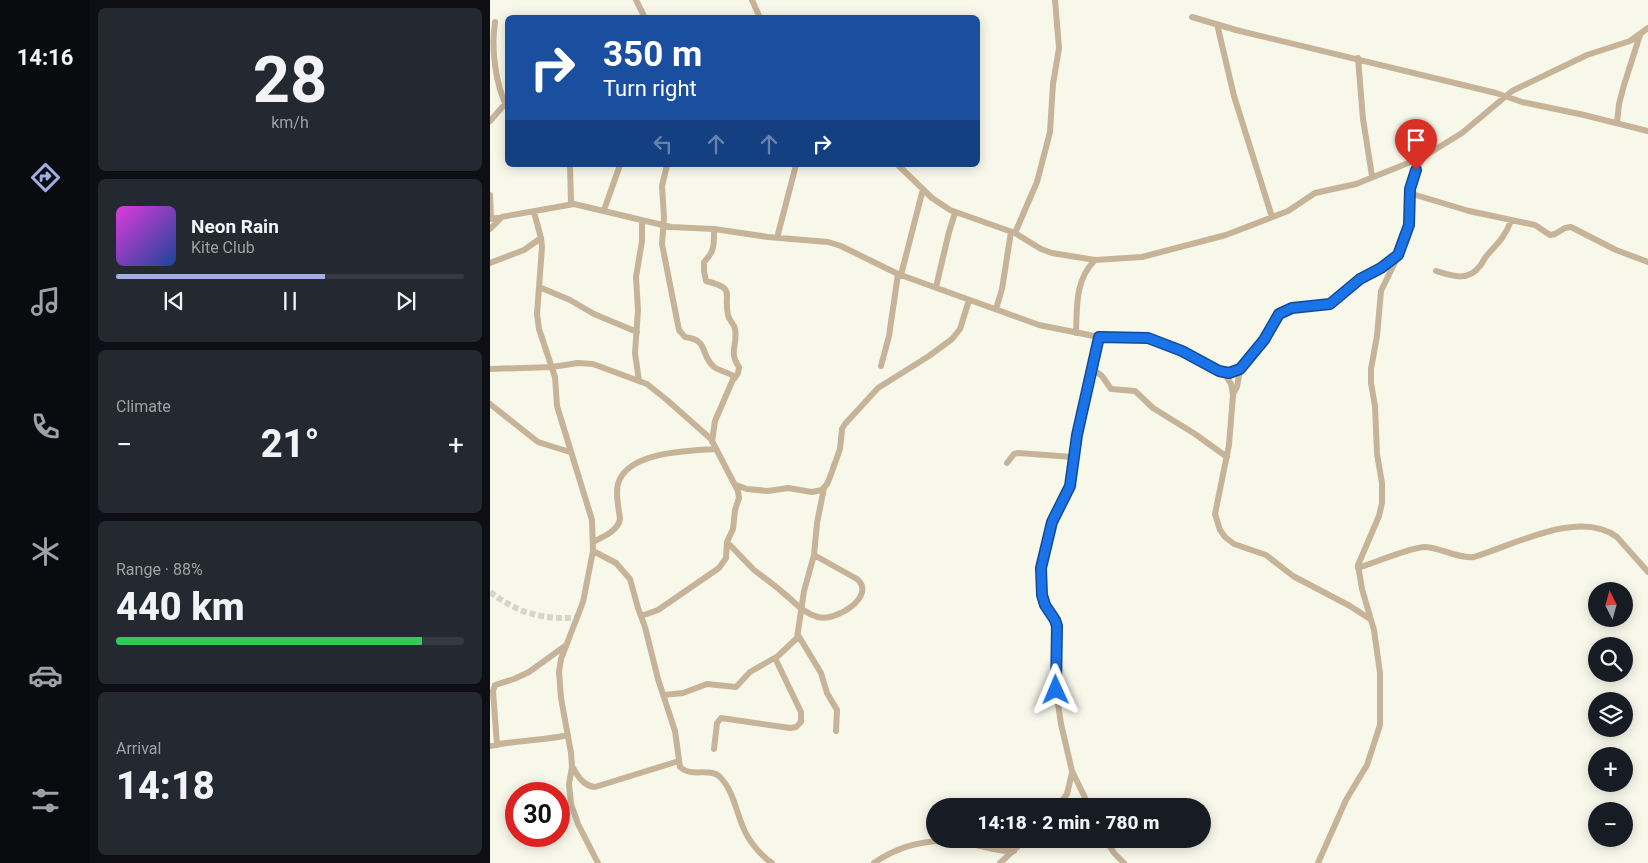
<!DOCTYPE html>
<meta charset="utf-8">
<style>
body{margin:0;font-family:Roboto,sans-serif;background:#242831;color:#f1f3f6;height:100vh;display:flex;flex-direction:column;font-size:19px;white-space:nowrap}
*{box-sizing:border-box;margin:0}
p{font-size:16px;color:#9ea1a6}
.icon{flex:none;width:28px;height:28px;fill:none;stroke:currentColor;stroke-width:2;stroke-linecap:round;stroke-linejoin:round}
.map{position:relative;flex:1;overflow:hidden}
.side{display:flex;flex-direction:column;gap:8px;padding:8px;background:#0d0f14;width:400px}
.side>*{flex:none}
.top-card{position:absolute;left:15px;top:15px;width:475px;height:152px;border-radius:8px;box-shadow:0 2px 12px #0003;background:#1a4fa0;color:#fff;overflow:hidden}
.needle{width:32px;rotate:354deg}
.tools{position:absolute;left:1098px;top:582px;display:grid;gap:10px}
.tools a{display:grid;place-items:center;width:45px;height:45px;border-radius:50%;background:#171b24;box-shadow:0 2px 12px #0003;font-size:25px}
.speed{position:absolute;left:15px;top:782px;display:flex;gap:10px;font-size:25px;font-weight:700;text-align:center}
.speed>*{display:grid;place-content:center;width:65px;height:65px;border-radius:50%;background:#171b24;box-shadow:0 2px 12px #0003;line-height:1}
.speed .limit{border:8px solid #d22;background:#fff;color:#111}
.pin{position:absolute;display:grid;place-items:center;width:42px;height:42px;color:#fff;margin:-51px -21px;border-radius:50% 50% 50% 0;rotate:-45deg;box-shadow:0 0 5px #0007}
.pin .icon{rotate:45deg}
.me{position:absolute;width:55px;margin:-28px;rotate:359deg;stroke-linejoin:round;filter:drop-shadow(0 0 4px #0008)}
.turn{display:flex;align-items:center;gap:18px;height:105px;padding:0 15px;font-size:22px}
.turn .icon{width:65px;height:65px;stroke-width:2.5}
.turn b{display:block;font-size:35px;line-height:42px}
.lanes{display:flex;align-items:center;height:48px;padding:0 15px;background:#0003;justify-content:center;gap:25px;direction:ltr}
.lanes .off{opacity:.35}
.big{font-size:38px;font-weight:800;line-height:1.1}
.side .tile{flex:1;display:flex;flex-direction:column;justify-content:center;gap:8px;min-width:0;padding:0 18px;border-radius:8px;background:#242831}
.side .dial{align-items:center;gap:0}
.dial b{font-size:65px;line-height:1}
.song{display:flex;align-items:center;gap:15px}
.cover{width:60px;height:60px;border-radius:8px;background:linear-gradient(135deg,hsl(300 70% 55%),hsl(220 70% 35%))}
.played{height:5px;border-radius:2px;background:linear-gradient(90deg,#a1ade3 60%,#363941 60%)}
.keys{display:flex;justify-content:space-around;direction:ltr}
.heat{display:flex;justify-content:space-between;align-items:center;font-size:28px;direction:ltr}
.charge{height:8px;border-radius:4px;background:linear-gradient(90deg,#34c759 88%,#363941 0)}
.trip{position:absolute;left:436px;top:798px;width:285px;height:50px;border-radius:25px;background:#171b24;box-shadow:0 2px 12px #0003;font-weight:800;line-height:50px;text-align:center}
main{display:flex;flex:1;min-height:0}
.dock{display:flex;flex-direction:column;width:90px;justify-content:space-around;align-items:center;background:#090b0e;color:#9ea1a6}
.dock .icon{width:35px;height:35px}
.dock .active{color:#a1ade3}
.dock b{font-size:22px;color:#f1f3f6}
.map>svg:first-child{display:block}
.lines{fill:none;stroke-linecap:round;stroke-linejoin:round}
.street-tunnel{stroke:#d5d6c9;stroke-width:6;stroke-dasharray:6 3;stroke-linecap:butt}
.street{stroke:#c6b398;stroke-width:6}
.route-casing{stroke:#114b97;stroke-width:12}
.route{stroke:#1a73e8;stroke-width:9}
</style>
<main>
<nav class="dock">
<b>14:16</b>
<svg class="icon active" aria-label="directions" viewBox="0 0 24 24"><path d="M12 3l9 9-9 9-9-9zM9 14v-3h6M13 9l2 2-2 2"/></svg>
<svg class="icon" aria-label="music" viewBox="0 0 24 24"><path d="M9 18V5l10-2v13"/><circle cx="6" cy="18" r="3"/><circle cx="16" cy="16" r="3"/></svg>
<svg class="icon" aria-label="phone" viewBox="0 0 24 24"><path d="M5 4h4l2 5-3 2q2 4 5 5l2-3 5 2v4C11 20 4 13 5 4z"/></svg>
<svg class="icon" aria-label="climate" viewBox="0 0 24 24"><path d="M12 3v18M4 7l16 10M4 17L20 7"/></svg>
<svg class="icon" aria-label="car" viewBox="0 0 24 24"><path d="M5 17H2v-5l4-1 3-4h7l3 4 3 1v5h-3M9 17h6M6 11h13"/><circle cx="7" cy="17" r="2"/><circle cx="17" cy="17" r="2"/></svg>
<svg class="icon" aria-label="filters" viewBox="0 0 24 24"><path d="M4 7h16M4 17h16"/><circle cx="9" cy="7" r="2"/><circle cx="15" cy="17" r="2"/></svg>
</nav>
<section class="side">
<div class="tile dial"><b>28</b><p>km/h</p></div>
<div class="tile">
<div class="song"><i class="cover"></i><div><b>Neon Rain</b><p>Kite Club</p></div></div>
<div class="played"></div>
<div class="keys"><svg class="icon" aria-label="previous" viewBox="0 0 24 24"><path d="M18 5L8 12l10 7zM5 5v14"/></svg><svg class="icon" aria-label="pause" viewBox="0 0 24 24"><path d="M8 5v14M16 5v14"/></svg><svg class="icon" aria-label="next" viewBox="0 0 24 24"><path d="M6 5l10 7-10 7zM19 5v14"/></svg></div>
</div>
<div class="tile"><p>Climate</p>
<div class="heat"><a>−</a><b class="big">21°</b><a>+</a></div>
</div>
<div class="tile"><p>Range · 88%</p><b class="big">440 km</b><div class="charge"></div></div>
<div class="tile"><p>Arrival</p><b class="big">14:18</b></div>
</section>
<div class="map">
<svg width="1158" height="863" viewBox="0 0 1158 863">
<rect width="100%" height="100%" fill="#f7f8ea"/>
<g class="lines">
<!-- street-tunnel -->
<path class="street-tunnel" d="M0,592c30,22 50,27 87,26"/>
<!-- street -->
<path class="street" d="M146,0l9,18
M262,0l8,18
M702,17l44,13 260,63 26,9 62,13 64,16
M5,22c-4,26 0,63 13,87
M727,24l17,72 38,121
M868,58l5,61 9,57
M0,121l15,-17
M1127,123l2,-19 5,-19 16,-50
M80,165l1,39
M177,165l-5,21 2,32 -2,26 17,86 6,7c24,3 15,17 28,29 6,6 15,5 21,11l-19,44 -3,21
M408,165l34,33 18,12 65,23 26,16 11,4 43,7 47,-3 84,-22 62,-24 27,-18 41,-9 67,-27 39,-24 50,-42 75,-36 43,-14 18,-13
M919,193l60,18 66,14 15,10 5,-1 10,-6 6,-1 45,23 32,12
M0,195l1,24
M114,210l16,-45
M44,212l7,26 1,9 -5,67 2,15 16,48 2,29 35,114 1,31 -10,51 -22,57 -2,13 2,26 10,55 1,14 -3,17 2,20 7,20 20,39
M0,219l84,-15 97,23 43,2 54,8 60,5 13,4 57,28 141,51 60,12 49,1 8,2 27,11 36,20 10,2 11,-4 24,-29 13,-23 6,-6 9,-3 30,-2 8,-2 30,-25 21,-11 17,-13 11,-30 2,-42 12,-26
M0,229l12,-12
M224,229c0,15 1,22 -10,33v9l2,10c31,8 17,11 22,34 1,6 6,8 7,14 3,17 -7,22 4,38l-1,6 -4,6
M525,233l22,-51 13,-50 3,-48 6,-36 -4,-48
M287,238l19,-73
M0,263l34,-13 17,-12
M946,271c16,5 32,11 44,-5 3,-4 5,-9 9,-13 11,-12 16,-17 22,-32
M411,275l22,-86
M49,287l31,13 24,14 43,18
M446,287l13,-55 6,-19
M506,309l6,-20 9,-57
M586,333c1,-27 -1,-53 19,-73
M391,366l8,-30 9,-62
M601,368l11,8 9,13 24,2 18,17 42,26 32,23
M0,369l62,-2 26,-4 15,1 54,20 20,16 44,39 27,52 1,7 -4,12 -2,19 -6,13 -1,16 -7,10 -61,42 -17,6
M734,373l7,11 2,11 -4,50 -14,69 5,16 5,7 9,7 32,11 27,21 57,30 20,13
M149,381l-4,-28 3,-43 -2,-33 6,-36v-21
M743,394l4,-7 3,-18
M0,404l48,38 32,10
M517,463l7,-9 4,-1 55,4
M246,485l11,4 21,2 20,-3 24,4 10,-2 5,-6 3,-7 10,-28 2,-20 3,-5 33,-36 51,-32 23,-17 8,-10 9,-29
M103,542c10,-5 25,-11 27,-23 -1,-10 -5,-24 -2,-35 9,-33 71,-33 98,-35
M237,542c9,9 18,19 27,28 9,7 19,14 27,21 13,10 21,22 37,26 18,5 59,-21 39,-38l-43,-24
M103,551l23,12 14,16 8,29 7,19 13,52 17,52 5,36c11,11 30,0 40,10 13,13 16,34 23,50 5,13 17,28 29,36
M868,568c16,-5 53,-21 67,-21 17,1 33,12 49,10 40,-12 105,-48 143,-20l31,35
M308,635l23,38 6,20 10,17 -1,21
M174,695l19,-2 24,-9 29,3 14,-15 28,-16 19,-18 7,-47 10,-36 3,-32 7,-35
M7,745l-4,-54 2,-6 19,-6 15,-7 36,-26
M0,746c26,-6 52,-5 78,-11
M224,749l3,-26 4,-5 69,10 6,-1 5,-5v-10l-26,-54
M82,766c5,9 11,20 23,21l84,-26
M568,806l9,-12 5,-21
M599,806l-17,-35 -11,-47 -5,-34 1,-67 -12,-18 -3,-10 -2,-17 1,-10 11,-46 18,-37 7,-50 22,-98
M615,839l9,14 10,10
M384,863c29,-20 63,-26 98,-19 14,3 28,8 42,7
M510,863l26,-24
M828,863l28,-63 21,-35 13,-40v-52l-6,-43 -12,-41 -4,-24 21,-49 3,-13v-20l-5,-29 -2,-48 -4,-23v-14l6,-33 4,-45 16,-33"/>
</g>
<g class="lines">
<defs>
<path id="route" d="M566,690l1,-64 -2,-6 -10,-15 -3,-10 -1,-27 11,-46 18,-36 7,-51 22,-98 49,1 34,13 37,20 10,2 11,-4 24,-29 15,-26 13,-6 38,-4 30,-25 21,-11 17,-13 11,-30 1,-36 6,-19"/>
</defs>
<!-- route casing -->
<use href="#route" class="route-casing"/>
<!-- route -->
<use href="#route" class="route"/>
</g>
</svg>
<div class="tools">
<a><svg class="needle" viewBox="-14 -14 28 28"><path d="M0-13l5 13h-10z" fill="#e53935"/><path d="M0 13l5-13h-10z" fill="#9ea1a6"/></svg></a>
<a><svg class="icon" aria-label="search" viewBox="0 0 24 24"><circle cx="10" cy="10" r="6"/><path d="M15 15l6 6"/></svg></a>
<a><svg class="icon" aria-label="layers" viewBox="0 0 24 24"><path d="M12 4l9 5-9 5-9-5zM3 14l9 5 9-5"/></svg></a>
<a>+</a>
<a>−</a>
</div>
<div class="speed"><div class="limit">30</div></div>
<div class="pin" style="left:926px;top:170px;background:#d93025"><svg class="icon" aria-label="arrive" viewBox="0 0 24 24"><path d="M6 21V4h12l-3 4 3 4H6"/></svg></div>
<svg class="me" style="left:566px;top:690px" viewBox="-20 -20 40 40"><path d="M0-17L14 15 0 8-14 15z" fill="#1a73e8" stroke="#fff" stroke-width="4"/></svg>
<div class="trip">14:18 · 2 min · 780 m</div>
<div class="top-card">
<div class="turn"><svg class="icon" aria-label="right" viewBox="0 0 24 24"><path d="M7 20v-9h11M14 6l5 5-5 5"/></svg><div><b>350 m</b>Turn right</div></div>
<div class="lanes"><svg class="icon off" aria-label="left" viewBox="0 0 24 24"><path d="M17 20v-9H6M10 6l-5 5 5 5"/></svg><svg class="icon off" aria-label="ahead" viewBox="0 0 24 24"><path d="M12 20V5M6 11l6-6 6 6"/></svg><svg class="icon off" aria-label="ahead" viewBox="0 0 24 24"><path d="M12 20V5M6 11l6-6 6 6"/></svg><svg class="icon" aria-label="right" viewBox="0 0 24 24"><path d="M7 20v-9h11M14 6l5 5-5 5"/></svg></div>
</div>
</div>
</main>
